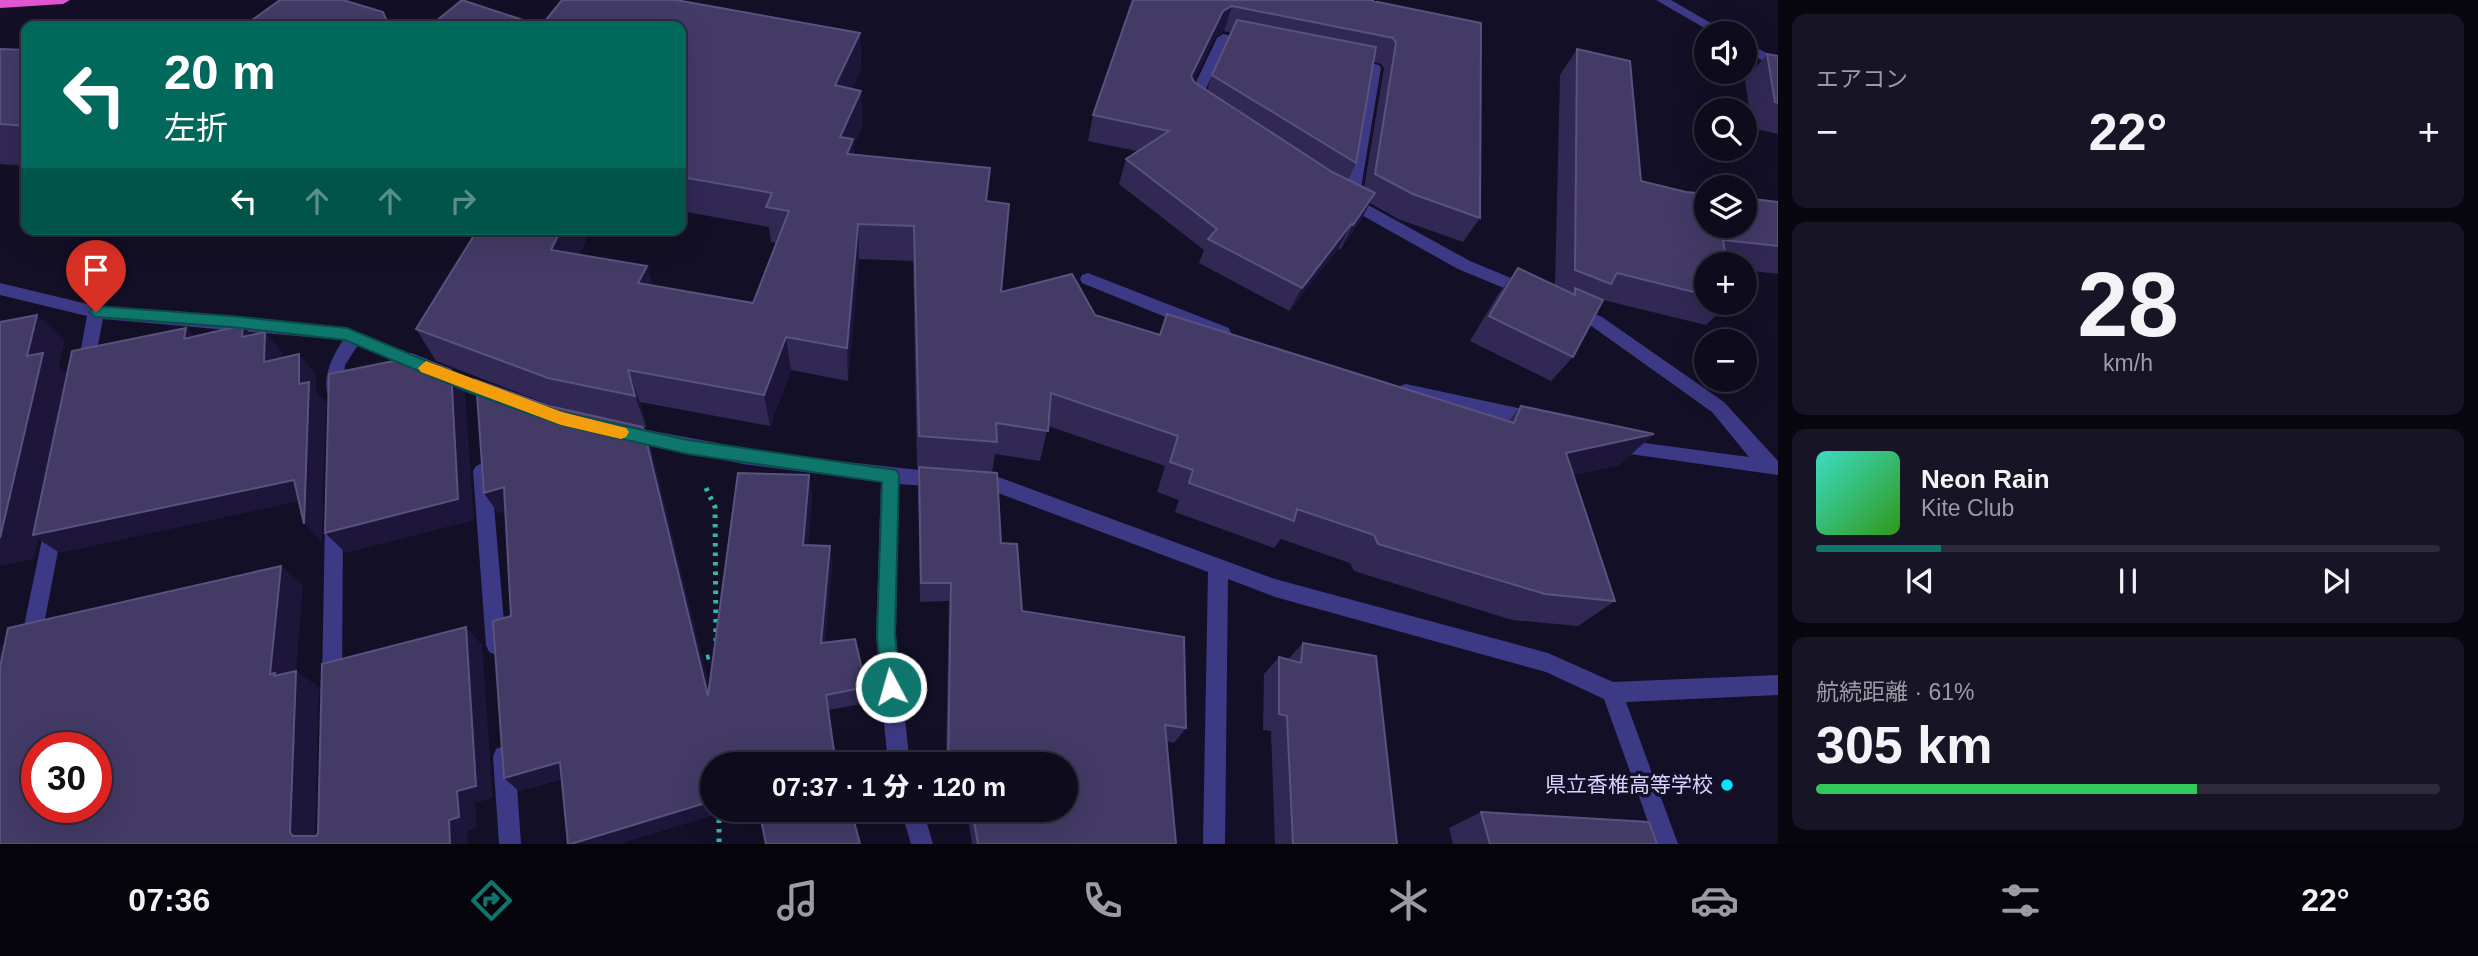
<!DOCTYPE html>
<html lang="ja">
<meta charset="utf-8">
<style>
body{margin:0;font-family:Helvetica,"Noto Sans JP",sans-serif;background:#171425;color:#f1f3f6;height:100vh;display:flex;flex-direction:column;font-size:26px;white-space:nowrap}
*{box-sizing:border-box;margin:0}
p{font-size:23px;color:#9b9ba3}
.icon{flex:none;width:38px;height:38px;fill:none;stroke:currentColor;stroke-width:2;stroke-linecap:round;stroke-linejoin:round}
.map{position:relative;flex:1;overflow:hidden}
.details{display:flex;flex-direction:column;gap:14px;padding:14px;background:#08060f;width:700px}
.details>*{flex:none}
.hud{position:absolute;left:21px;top:21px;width:665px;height:214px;border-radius:14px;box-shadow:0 7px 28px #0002,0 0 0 2px #2e2b3b;background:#00695c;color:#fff;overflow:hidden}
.buttons{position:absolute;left:1694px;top:21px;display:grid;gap:14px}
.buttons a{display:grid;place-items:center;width:63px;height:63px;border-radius:50%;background:#0e0b1c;box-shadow:0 7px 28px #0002,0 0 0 2px #2e2b3b;font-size:35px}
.speed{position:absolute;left:21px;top:732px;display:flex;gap:14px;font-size:35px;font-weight:700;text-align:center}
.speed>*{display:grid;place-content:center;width:91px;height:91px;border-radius:50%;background:#0e0b1c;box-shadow:0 7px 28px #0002,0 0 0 2px #2e2b3b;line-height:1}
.speed .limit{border:10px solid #d22;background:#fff;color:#111}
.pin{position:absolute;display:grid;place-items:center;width:60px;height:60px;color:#fff;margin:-72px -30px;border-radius:50% 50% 50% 0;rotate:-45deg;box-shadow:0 0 7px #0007}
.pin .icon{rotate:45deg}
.me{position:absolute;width:77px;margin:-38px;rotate:354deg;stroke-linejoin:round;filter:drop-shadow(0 0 5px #0008)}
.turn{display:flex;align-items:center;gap:24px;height:147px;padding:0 28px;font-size:32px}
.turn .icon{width:91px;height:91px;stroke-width:2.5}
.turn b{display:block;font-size:49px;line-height:60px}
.lanes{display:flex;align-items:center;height:66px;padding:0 28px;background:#0003;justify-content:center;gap:35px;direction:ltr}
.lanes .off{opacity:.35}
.big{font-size:52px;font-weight:800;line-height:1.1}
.details .card{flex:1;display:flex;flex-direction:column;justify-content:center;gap:10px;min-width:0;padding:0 24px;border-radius:14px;background:#171425}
.details .dial{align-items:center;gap:0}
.dial b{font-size:91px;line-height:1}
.song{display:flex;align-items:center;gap:21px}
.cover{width:84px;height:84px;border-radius:10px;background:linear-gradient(135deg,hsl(170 70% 55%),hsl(110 70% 35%))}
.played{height:7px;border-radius:4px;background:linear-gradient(90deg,#0f766e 20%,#2e2b3b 20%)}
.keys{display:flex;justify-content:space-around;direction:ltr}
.heat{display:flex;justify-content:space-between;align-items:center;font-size:38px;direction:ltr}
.charge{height:10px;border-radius:5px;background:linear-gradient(90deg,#34c759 61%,#2e2b3b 0)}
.trip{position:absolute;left:700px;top:752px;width:378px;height:70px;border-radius:35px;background:#0e0b1c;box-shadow:0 7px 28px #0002,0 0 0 2px #2e2b3b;font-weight:800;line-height:70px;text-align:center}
.dock{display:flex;height:112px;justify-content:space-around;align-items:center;background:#06040b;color:#9b9ba3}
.dock .icon{width:49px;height:49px}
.dock .on{color:#0f766e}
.dock b{font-size:32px;color:#f1f3f6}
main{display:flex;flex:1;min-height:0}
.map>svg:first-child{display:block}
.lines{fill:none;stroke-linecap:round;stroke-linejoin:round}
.path{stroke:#2fb8b0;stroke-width:5;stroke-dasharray:3.5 6;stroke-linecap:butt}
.service{fill:#3d3a85;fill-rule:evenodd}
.minor{fill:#3d3a85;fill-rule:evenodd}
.trunk{fill:#e055d1;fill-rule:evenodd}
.wall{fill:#312854;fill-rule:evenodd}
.shaded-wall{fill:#1d163a}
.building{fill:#433a66;stroke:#5a527e;stroke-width:2;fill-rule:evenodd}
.route{fill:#0f766e;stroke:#0a4d48;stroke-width:2}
.slow{fill:#f59e0b}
.poi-dot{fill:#00e5ff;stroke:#130f26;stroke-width:2.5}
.labels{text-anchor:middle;stroke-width:7;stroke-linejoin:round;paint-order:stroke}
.near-poi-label{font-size:21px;fill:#d9d4ff;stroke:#130f26;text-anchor:end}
</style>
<main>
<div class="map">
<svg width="1778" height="844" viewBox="0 0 1778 844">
<rect width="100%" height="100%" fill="#130f26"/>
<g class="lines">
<!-- path -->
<path class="path" d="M706,488l9,19 1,134
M697,660l19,-5
M719,810v34"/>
<!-- service -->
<path class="service" d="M482,463l6,3 3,5 15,174 -3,7 -7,3 -7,-3 -3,-7 -13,-174 3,-5z
M504,746l8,3 3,8 6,87h-22l-6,-87 3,-8z"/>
<!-- minor -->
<path class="minor" d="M1656,0h15l57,33h-15z
M1223,34l33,7 2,3 -7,4 -24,-5 -27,59 4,4 -2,3h-10l-6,-6 31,-65z
M1745,42l33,17v10l-33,-18z
M1350,59l29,6 2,3 -22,132 111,61 65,27 2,4 -2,4h-12l-65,-27 -118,-66 -2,-4 2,-4 5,-1 22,-123 -22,-5v-6z
M1088,273l141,55 2,5 -8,6 -6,-1 -135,-55 -2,-4 2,-4z
M0,283l96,23 251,22 157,63 3,5 -3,5h-12l-134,-56 -13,20 -3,36h-12c-10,-21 2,-44 13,-61l-240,-21 -10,51 -2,5h-12l-2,-5 10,-54 -87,-21z
M1571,304l31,13 122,85 54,59v14l-169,-24 -3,-5 3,-5 6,-2 134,18 -37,-45 -122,-87 -25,-11 -2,-4 2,-4z
M1406,384l130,28 6,2 3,5 -3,5 -6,2 -130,-28 -6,-2 -3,-5 3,-5z
M626,426l157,29 164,18 3,6 -3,6 -6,2 -42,-3 -3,151 14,130h-22l-12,-130 5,-153 -138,-18 -123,-26 -3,-5 3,-5z
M976,473l14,1 285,105 273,74 65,29 165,-7v20l-152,7 52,142h-22l-52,-145 -58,-27 -271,-75 -47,-18 -3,265h-22l5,-272 -218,-82 -20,-3 -3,-6 3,-6z
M334,511l7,2 2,6 -1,164 -3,7 -7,3 -7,-3 -3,-7 3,-164 2,-6z
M54,517l7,2 2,6 -23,120 -3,7 -7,3 -7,-3 -3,-7 25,-120 2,-6z
M901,810h22l10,34h-22z"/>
<!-- trunk -->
<path class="trunk" d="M0,0h70l-7,4 -63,4z"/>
</g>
<!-- wall -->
<path class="wall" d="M462,0l79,26 21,-26h114l184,33 1,36 -9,20 9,2 1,35 -9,21 1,8 136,13 -4,33 23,3 -8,88 71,-18 23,41 65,20 7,-21 341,107 13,-15 133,28 -35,31 -46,10 42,126 -37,25 -66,-6 -158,-49 -4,-8 -69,-24 -7,9 -99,-36 4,-12 -22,-8 8,-26 -117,-40 -8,35 -45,-7 -3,18 -75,-5 -4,-206 -54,-2 -11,122 -57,-11 -21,56 -130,-24 6,25 -65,-14 62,14 8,22 58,238 29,-214 71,2 3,21 -4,49 22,1 2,19 -7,78 30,-4 11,48 1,16 -39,7 9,55h-125v45h17l-111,34h-50l-7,-65 -42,12 -15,-13 -11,-157 18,-5 -6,-105 -7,2 -14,-20 -8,-113 73,26 12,3 -125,-48 -20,-32 62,-100h113l-12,26 68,11 5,19 101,18 23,-60 -5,-1 -2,-15 -88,-16v-185h-251z
M1133,0l240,1 108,22 -1,195 -17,24 -65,-23 -28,-16 -8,15 -22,32 -2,-1 -49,62 -90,-48 5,-13 -85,-66 7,-25 11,-8 -49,-10 5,-26zM1224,31l7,2 -19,42 -5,16 -14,-9 22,-45zM1374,62l7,2 3,4 -20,120 -16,-8 8,-17z
M0,49l26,1v116l-26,-2z
M1577,49l64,132 45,11 92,10v72l-33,-4v-6h-39v39h24l-24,22 -103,-25 -30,57 -22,24 -81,-40 29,-48 19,-25 37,17 5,-210z
M1767,54l11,2v78l-26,-6 -7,-48z
M919,467l82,76 21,68 164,117 -12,15 -7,-2 9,103h-204l-5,-34h99v-45h-120l3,-164 -29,1 -2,-114z
M1303,643l94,201h-122l-4,-113 -8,-1 1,-56 15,-17 9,2z
M740,810h111l-106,9z
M1481,812l176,32h-204l-4,-16z"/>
<!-- shaded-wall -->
<path class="shaded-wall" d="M1232,6l-8,25 -9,6 -31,65 7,-26 32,-65z
M860,33l1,36 -24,52 -2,-36z
M861,91l1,35 -9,21 1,28 -14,-38z
M1375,193l-13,25 -22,32 13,-25z
M858,224l1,35 -11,122 -1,-33z
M1351,224l-13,25 -49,62 13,-23z
M561,229h30l-26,55 -14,-34z
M647,266l10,34 -19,-17z
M37,315l28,25 -6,27 13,11 227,6v-30l17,21v16l10,11 -4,140 -18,-18v-24l-244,53 -22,-14 -4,20 -34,7v-28l27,-182z
M243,325l18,22 -19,-10z
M186,328l20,21 -22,-10z
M265,332l18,21 -1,30 -18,-21z
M786,337l5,33 -21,56 -6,-31z
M451,370l14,24 9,126 -128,33 -21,-20z
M628,370l12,32 6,25 -11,-31z
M643,427l8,22 64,262 -7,-15z
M1654,434l-35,31 -85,18 32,-30z
M809,475l3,21 -6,68 -3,-19z
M504,487l13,21 -19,5 -14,-20z
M830,546l2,19 -8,95 -3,-17z
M281,566l22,19 -7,86 23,16 -4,157 -22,-8 -3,-3 -20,-159z
M466,627l16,18 11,153 -18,5 2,25 -10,3 1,13h-18l-1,-24z
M0,645l15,7 -15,74z
M560,762l13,13 -54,16 -15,-13z
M712,801v9h17l-111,34h-47z"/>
<!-- building -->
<path class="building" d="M280,0h63l40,12 6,14h-145z
M462,0l79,26 21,-26h114l184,33 -25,52 26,6 -21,46 13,2 -6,15 143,14 -4,33 23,3 -8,88 71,-18 23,41 65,20 7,-21 347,109 7,-17 133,28 -88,19 49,148 -70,-7 -167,-50 -4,-9 -77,-26 -3,12 -105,-38 4,-13 -23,-8 8,-26 -127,-43 -3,38 -52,-8 1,19 -78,-6 -5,-210 -56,-2 -11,124 -61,-11 -22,58 -136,-25 7,26 -87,-18 -132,-49 62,-100h83l-10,21 96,16 -9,17 115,20 36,-92 -23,-4 6,-14 -91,-16v-151h-251z
M1133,0h240v1l108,22 -1,195 -67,-24 -38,-20 21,-131 -3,-5 -161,-32 -9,5 -32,65 3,6 138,90 43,21 -22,32 -2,-1 -49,64 -94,-49 9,-10 -91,-70 43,-28 -76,-16z
M1237,20l139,27 -20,116 -144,-88z
M0,49l26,1v76l-26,-2z
M1577,49l53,12 11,120 45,11 20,2v32h39v-28l33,4v44l-55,-6 4,24h-21v31l-89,-22 -6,11 -36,-14z
M1767,54l11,2v47l-3,-1z
M1518,268l57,27v-7l28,12 -30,57 -84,-41z
M37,315l-10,41 16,-3 -43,185v-216z
M243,325l-1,12 23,-5 -1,30 35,-8v30l10,-2 -5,142 -10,-44 -261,55 39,-184 114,-23 -2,11z
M411,354l40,16 7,129 -133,34 4,-159 79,-16z
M476,380l73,26 94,21 65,269 30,-223 71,2 -6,70 27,1 -9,97 34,-4 11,48 -40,8 10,70h-124v36l-141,43h-3l-8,-82 -56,16 -11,-157 18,-5 -7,-129 -20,6z
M919,467l78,6 4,70 16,1 5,67 162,26 2,91 -21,-3 11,119h-198l-6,-34h94v-45h-118l3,-182h-30z
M281,566l-11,108 5,-1 -1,3 22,-5 -6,162 3,3h23l2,-3 4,-169 144,-37 10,159 -19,5 2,26 -10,3 1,24h-450v-177l8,-39zM37,747h59v60h-59z
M1303,643l73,13 21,188h-104l-6,-128 -8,-2v-57l22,6z
M759,810h92l9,34h-94z
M1481,812l168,10 8,22h-167z"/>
<!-- route -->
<path class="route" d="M96,306l135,10 116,12 135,56 79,28 127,28 208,30 3,5 -4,160 6,52 -3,6 -7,3 -6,-3 -3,-6 -5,-52 5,-153 -194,-28 -127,-29 -90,-32 -126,-53 -114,-13 -135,-10 -7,-5z"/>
<!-- slow -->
<path class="slow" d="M426,361l136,51 64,16 3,4 -3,5 -5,2 -60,-14 -140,-53 -3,-4z"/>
<!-- markers -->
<circle class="poi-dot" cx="1727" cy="785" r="7"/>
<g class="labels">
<!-- near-poi labels -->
<g class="near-poi-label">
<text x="1713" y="792">県立香椎高等学校</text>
</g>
</g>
</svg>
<div class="buttons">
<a><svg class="icon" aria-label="sound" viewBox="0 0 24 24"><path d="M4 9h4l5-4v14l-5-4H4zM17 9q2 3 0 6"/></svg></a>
<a><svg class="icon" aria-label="search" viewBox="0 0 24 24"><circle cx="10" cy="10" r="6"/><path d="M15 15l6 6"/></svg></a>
<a><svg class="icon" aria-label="layers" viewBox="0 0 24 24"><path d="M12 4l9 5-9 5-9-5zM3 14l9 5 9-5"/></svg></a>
<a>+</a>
<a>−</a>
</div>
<div class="speed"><div class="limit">30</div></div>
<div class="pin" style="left:96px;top:312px;background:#d93025"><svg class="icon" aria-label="arrive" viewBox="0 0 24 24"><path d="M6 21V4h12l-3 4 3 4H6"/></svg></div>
<svg class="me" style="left:891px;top:687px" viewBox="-20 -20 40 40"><circle r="17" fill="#0f766e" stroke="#fff" stroke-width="3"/><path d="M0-11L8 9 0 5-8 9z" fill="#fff"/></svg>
<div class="trip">07:37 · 1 分 · 120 m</div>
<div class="hud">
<div class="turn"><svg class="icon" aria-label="left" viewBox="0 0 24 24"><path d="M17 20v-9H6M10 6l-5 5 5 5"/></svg><div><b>20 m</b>左折</div></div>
<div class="lanes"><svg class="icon" aria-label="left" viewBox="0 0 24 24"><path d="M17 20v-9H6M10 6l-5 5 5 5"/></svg><svg class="icon off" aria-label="ahead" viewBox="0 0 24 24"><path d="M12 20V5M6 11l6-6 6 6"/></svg><svg class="icon off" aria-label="ahead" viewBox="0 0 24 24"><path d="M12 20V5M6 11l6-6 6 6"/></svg><svg class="icon off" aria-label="right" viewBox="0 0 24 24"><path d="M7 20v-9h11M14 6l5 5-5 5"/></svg></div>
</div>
</div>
<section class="details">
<div class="card"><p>エアコン</p>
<div class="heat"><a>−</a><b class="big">22°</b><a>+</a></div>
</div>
<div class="card dial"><b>28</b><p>km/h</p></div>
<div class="card">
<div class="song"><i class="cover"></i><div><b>Neon Rain</b><p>Kite Club</p></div></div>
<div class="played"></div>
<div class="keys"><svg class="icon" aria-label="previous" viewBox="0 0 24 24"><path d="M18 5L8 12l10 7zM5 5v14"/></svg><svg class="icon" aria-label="pause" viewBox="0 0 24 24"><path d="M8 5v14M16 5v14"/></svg><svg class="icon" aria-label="next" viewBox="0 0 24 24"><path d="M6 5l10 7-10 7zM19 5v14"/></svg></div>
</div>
<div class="card"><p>航続距離 · 61%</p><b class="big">305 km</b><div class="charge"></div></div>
</section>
</main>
<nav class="dock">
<b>07:36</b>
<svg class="icon on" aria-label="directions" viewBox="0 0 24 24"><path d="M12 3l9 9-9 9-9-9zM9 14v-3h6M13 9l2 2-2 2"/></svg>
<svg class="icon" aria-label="music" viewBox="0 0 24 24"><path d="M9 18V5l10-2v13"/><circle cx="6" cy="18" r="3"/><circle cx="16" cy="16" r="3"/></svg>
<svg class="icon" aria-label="phone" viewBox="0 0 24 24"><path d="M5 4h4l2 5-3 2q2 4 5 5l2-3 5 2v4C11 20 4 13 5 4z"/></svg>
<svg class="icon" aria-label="climate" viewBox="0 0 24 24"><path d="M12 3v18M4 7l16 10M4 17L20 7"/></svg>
<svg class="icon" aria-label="car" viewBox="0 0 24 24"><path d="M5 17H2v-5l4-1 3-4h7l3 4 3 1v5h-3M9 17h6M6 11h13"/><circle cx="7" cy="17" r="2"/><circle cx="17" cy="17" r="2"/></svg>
<svg class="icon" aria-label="filters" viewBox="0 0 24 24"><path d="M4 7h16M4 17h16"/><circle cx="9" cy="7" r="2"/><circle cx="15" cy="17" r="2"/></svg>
<b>22°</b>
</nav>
